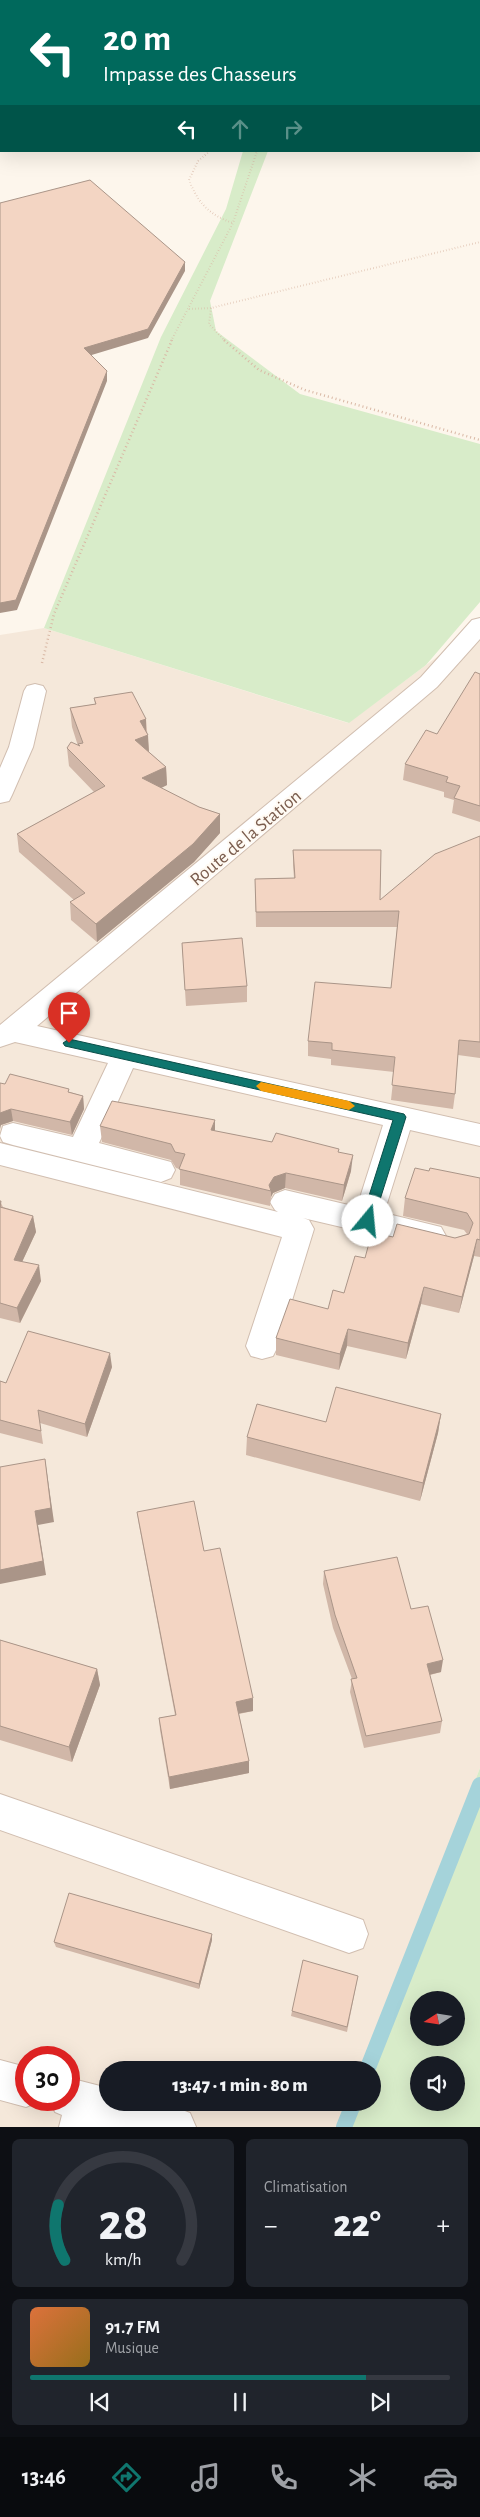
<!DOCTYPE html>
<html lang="fr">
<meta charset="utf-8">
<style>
body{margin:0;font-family:"Alegreya Sans",sans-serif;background:#20242c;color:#f1f3f6;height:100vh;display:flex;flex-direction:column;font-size:19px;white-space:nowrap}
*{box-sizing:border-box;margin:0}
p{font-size:16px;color:#9ea1a6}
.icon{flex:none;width:28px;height:28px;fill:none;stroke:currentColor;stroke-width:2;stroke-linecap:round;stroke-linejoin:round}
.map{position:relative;height:2127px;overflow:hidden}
.panel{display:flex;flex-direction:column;gap:12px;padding:12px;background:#0d0f14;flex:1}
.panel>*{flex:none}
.banner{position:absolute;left:0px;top:0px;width:480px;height:152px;box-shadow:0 5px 20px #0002;background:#00695c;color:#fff;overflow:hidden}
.needle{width:32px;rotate:258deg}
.tools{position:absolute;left:410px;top:1991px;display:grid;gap:10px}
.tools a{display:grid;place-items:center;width:55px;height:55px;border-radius:50%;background:#171b24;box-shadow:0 5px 20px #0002;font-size:25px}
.speed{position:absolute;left:15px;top:2046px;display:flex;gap:10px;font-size:25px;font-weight:700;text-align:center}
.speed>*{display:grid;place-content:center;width:65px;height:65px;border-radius:50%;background:#171b24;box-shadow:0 5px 20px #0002;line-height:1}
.speed .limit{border:8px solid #d22;background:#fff;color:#111}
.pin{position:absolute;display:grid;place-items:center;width:42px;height:42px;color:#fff;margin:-51px -21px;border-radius:50% 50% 50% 0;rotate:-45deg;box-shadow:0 0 5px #0007}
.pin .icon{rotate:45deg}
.me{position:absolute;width:55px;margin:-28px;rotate:17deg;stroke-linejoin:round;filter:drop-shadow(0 0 4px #0008)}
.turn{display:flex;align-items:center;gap:18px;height:105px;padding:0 20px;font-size:22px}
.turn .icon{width:65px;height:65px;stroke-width:2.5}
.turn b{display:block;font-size:35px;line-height:42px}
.lanes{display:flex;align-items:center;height:48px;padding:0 20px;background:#0003;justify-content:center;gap:25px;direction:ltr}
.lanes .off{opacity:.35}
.big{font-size:38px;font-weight:800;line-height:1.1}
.panel .card{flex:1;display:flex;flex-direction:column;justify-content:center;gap:8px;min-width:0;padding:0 18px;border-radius:8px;background:#20242c}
.panel .dial{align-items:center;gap:0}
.dial svg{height:130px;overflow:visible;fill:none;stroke:#363941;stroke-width:7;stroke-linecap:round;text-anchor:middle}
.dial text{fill:#f1f3f6;stroke:none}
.song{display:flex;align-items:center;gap:15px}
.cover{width:60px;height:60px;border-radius:8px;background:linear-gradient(135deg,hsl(20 70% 55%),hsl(40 70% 35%))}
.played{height:5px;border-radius:2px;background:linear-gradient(90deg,#0f766e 80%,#363941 80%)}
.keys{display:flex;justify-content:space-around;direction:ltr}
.heat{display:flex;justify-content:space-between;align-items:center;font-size:28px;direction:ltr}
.panel .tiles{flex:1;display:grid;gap:12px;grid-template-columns:1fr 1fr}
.card:last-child{grid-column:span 2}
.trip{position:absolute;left:99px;top:2061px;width:282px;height:50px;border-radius:25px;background:#171b24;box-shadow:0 5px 20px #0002;font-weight:800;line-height:50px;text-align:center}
.tab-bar{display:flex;height:80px;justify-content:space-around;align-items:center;background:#090b0e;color:#9ea1a6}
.tab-bar .icon{width:35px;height:35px}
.tab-bar .active{color:#0f766e}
.tab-bar b{font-size:22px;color:#f1f3f6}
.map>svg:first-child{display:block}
.residential{fill:#f5e8da;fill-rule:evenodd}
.green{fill:#d8ecc9;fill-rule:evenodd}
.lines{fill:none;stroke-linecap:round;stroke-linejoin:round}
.stream{stroke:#a5d3da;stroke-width:16}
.minor-casing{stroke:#d1beb0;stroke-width:2}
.path-far1{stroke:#d9b8a5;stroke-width:2;stroke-dasharray:0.5 2.5;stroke-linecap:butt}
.path{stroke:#d9b8a5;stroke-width:2.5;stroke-dasharray:1 3;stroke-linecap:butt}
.minor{fill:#fff;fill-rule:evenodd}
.wall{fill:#d1b7a8}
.shaded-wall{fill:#aa9588}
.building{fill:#f3d5c3;stroke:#aa9588}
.route{fill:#0f766e;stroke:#0a4d48}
.slow{fill:#f59e0b}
.labels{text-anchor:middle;stroke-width:4;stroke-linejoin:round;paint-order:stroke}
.street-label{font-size:19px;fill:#7a5c4d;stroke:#fffaf3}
</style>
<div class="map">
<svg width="480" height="2127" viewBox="0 0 480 2127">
<rect width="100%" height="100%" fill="#fdf6ec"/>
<!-- residential -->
<path class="residential" d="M480,625v1143l-117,302h-255v32l243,1 -10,24h-341v-1492l44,-7 304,95zM26,2058h43v42h-43z"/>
<!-- green -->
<path class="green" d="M243,151h25l-58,150 6,30 84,63 180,50v158l-54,63 -77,58 -305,-95 117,-291 65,-128z
M480,1768v359h-139l10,-24 21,-1v-32h-9zM419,2000h37v38h-37zM419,2065h37v37h-37z"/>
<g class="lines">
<!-- stream -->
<path class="stream" d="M367,2070l113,-285
M344,2127l10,-25"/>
<defs>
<path id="minor" d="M480,618v21l-43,48 -400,339 443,98v22l-70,-16 -26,83 57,14 5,9 -5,9 -10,3 -128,-30 6,2 5,9 -36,117 -5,10 -11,3 -11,-3 -5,-10 36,-109 -282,-72v-22l278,69 -3,-2 -5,-8 5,-8 10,-4 72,17 26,-82 -250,-57 -34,75 72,19 4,8 -4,8 -10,4 -148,-37 -10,-3 -3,-6 3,-10 10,-3 60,14 35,-74 -93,-21 -15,5v-22l421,-348 51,-57z
M35,684l8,2 3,5 -13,56 -21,48 -3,6 -9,2v-35l9,-21 15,-56 3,-5z
M0,1794l349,121 14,5 5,14 -5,14 -14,5 -349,-123z
M0,2060l26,7v33l14,1 -14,6 -26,-7z
M69,2078l39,10v14c30,0 54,-1 82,11l6,14h-137l3,-12 -7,-3 -5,-12h19z"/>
</defs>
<!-- minor casing -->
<use href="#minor" class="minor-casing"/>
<!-- path-far1 -->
<path class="path-far1" d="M127,1l7,-1
M276,1l5,-1
M210,151l-12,10 -9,19c9,23 20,35 44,43
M211,308l-2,16 16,17
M189,309l22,-1 269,-66
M171,341l62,-118 24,-72"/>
<!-- path -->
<path class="path" d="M224,340l35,30 46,20 175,50
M42,663l12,-49 118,-274"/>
<!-- minor -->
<use href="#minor" class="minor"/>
</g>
<!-- wall -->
<path class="wall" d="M480,674v148l-28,-9 2,-13 -10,-3v-5l-41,-12 2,-16 32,-30z
M94,698l52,21 3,33 17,15 1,18 -6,3 38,19 21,7v19l-26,29 -97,80 -26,-22 -1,-18 4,-2 -55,-48 -2,-18 77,-42 -25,-26 -2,-18 11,-2 -6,-19 -2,-19 25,-4z
M480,836v222l-22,-3 -3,39 -2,15 -62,-9 3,-28 -63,-7v-6l-23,-3v-15l83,-53 6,-61h-141l-1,-48 39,-1 -1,-13v-15l87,50z
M182,943l65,43v16l-61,4z
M5,1084l65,8 13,4 1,13 -12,26 -59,-14 -12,4z
M215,1120v11l57,11 67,10 12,19 -9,30 -57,-13 -12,5 -2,4 -1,9 -90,-21v-16l-4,-1 -5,-8 -69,-18 -2,-16z
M480,1178v79l-6,-1 -15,57 -38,-9 -15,55 -59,-13 -8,24 -63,-15v-17l52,-29 16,-16 21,-35 28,-21 62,1 12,-4 -3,-4 -61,-14 2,-18z
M0,1201l3,6 30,9 3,16 -14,30 19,19 -21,42 -20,-5z
M112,1367l-25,70 -47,-14 3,21 -43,-11v-52l6,2z
M441,1414l-3,19 -18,68 -174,-46 1,-18 79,-15z
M137,1512l67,39 49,160 -14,3 10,47v12l-79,16 -10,-59 -1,-12 16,-3 -36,-190z
M324,1571l87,38 30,63 -11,3 12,46 -2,12 -76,15 -14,-56 2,-13 -19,-51 -10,-44z
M0,1640l97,29 3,16 -28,77 -72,-22z
M212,1934v6l-13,49 -143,-42 -2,-5z
M358,1976l-11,56 -56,-16 1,-5z"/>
<!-- shaded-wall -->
<path class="shaded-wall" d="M185,262v9l-37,67 -63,19 -1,-9z
M107,371v10l-90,229 -17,3v-10z
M146,719v17l2,-1 1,18 -14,-13 5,-19z
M166,767l1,18 -24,12 -1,-19z
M220,814v19l-26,29 -97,80 -1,-18z
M83,1096l1,13 -12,26 -2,-13z
M11,1109l2,12 -12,4 -1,4v-16z
M215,1120v16l-4,-6z
M353,1155l-2,16 -9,30 2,-16z
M286,1173l-1,15 -12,5 -2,4v-6l-2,-6 5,-8z
M33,1216l3,16 -20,43 -2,-15z
M477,1239l-3,17 -15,57 3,-16z
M39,1265l2,16 -21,42 -3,-15z
M424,1287l-3,17 -15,55 2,-16z
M348,1329l-1,17 -8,24 1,-16z
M110,1353l2,14 -25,70 -2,-13z
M441,1414l-3,19 -18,68 3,-18z
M45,1459l9,63 -16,3 8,50 -46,9v-14l35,-59z
M443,1660l-2,12 -17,4 3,-12z
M97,1669l3,16 -28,77 -3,-15z
M253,1698v13l-17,3v-12z
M249,1761v12l-79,16 -1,-12z
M212,1934v6l-13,49v-5z"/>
<!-- building -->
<path class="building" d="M90,180l95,82 -37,67 -64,19 23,23 -91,229 -16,3v-400z
M475,672l5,2v132l-26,-8 6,-12 -14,-4 2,-5 -43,-13 21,-34 11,4z
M132,692l14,27 -6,2 8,14 -13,5 31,27 -24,11 57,29 21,7 -27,30 -97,80 -26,-22 15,-9 -68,-59 88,-48 -38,-38 4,-6 9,4 -2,-2 5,-1 -13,-35 26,-4 -2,-6z
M480,836v206l-21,-2 -4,54 -63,-9 3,-28 -63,-7v-7l-24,-2 7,-59 76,6 8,-77 -143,1 -1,-33 40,-1 -2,-28h88l-1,50 55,-46z
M242,938l5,48 -62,4 -3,-47z
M10,1074l59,15 -1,3 15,4 -13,26 -59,-13 -11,4v-30l5,1z
M112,1101l103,19 -4,10 61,12 4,-9 63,16 -1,3 15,3 -9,30 -58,-12 -12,4 -5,8 2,6 -92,-22 6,-15 -10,-2 -4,-8 -71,-18z
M415,1168l14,3 1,-3 50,10v62l-3,-1 -15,58 -38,-10 -16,56 -60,-14 -8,25 -64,-16 14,-39 38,10 5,-19 11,3 11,-37 10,2 7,-26 21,5 4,-13 58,14 14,-4 4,-11 -6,-10 -62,-15z
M0,1201h1l-1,6 33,9 -19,44 25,5 -22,43 -17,-5z
M28,1331l82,22 -25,71 -47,-14 3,21 -41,-11v-39l6,2z
M336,1387l105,27 -18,69 -176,-46 10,-33 69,18z
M45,1459l6,49 -16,3 8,50 -43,9v-103z
M194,1501l10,50 16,-3 33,150 -17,4 13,59 -80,16 -10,-59 17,-3 -39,-203z
M397,1557l14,52 17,-3 15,54 -16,4 15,57 -76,15 -15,-57 6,-1 -22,-63 -11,-44z
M0,1640l97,29 -28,78 -69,-21z
M69,1893l143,41 -13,50 -145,-42z
M303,1960l55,16 -11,51 -55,-16z"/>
<!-- route -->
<path class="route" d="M69,1039l335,75 2,3 -34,108h-9l-2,-4 32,-101 -328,-74 -2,-3z"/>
<!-- slow -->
<path class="slow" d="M261,1082l88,19 6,5 -6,4 -88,-19 -5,-5z"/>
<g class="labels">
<!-- street labels -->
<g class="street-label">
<text transform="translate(245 837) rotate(-40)" y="7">Route de la Station</text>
</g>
</g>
</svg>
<div class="tools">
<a><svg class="needle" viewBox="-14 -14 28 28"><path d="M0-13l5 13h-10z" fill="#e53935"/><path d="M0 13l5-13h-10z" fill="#9ea1a6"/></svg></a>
<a><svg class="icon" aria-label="sound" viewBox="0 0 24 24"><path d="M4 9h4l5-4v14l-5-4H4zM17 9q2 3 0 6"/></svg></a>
</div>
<div class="speed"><div class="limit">30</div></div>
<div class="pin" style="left:69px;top:1043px;background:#d93025"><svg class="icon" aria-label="arrive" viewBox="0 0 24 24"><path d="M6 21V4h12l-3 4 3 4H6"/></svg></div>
<svg class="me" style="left:368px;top:1221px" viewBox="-20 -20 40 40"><circle r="19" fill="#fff"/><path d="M0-13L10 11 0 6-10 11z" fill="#0f766e"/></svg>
<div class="trip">13:47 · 1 min · 80 m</div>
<div class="banner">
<div class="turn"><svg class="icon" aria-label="left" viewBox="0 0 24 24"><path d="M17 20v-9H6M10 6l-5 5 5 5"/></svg><div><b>20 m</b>Impasse des Chasseurs</div></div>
<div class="lanes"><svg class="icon" aria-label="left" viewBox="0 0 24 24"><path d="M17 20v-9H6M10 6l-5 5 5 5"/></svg><svg class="icon off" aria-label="ahead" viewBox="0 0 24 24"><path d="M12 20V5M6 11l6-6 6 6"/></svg><svg class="icon off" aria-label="right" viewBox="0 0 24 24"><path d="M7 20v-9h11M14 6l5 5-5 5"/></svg></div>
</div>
</div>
<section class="panel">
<div class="tiles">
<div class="card dial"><svg viewBox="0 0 100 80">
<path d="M14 69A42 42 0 1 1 86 69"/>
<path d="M14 69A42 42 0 0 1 10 35" stroke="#0f766e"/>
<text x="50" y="56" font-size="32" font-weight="700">28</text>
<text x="50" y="72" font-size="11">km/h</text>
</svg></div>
<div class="card"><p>Climatisation</p>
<div class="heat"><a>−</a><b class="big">22°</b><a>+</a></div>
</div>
<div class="card">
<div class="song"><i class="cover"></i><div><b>91.7 FM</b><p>Musique</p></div></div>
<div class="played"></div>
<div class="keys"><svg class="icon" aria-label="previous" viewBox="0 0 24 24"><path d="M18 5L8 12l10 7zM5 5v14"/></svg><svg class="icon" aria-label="pause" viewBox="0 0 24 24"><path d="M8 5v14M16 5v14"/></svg><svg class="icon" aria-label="next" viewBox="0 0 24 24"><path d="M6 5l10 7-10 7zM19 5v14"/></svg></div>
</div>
</div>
</section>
<nav class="tab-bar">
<b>13:46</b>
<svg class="icon active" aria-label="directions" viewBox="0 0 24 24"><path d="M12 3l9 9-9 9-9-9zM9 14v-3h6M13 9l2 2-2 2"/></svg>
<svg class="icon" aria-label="music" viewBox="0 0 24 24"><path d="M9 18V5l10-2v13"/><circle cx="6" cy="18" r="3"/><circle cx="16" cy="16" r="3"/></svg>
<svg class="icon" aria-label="phone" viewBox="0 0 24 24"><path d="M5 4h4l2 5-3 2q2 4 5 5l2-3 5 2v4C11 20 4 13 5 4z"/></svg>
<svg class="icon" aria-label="climate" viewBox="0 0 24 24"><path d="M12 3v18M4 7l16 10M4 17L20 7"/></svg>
<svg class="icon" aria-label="car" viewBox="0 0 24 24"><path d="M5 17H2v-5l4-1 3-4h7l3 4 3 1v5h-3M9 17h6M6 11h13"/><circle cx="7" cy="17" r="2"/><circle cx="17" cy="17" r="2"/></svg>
</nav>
